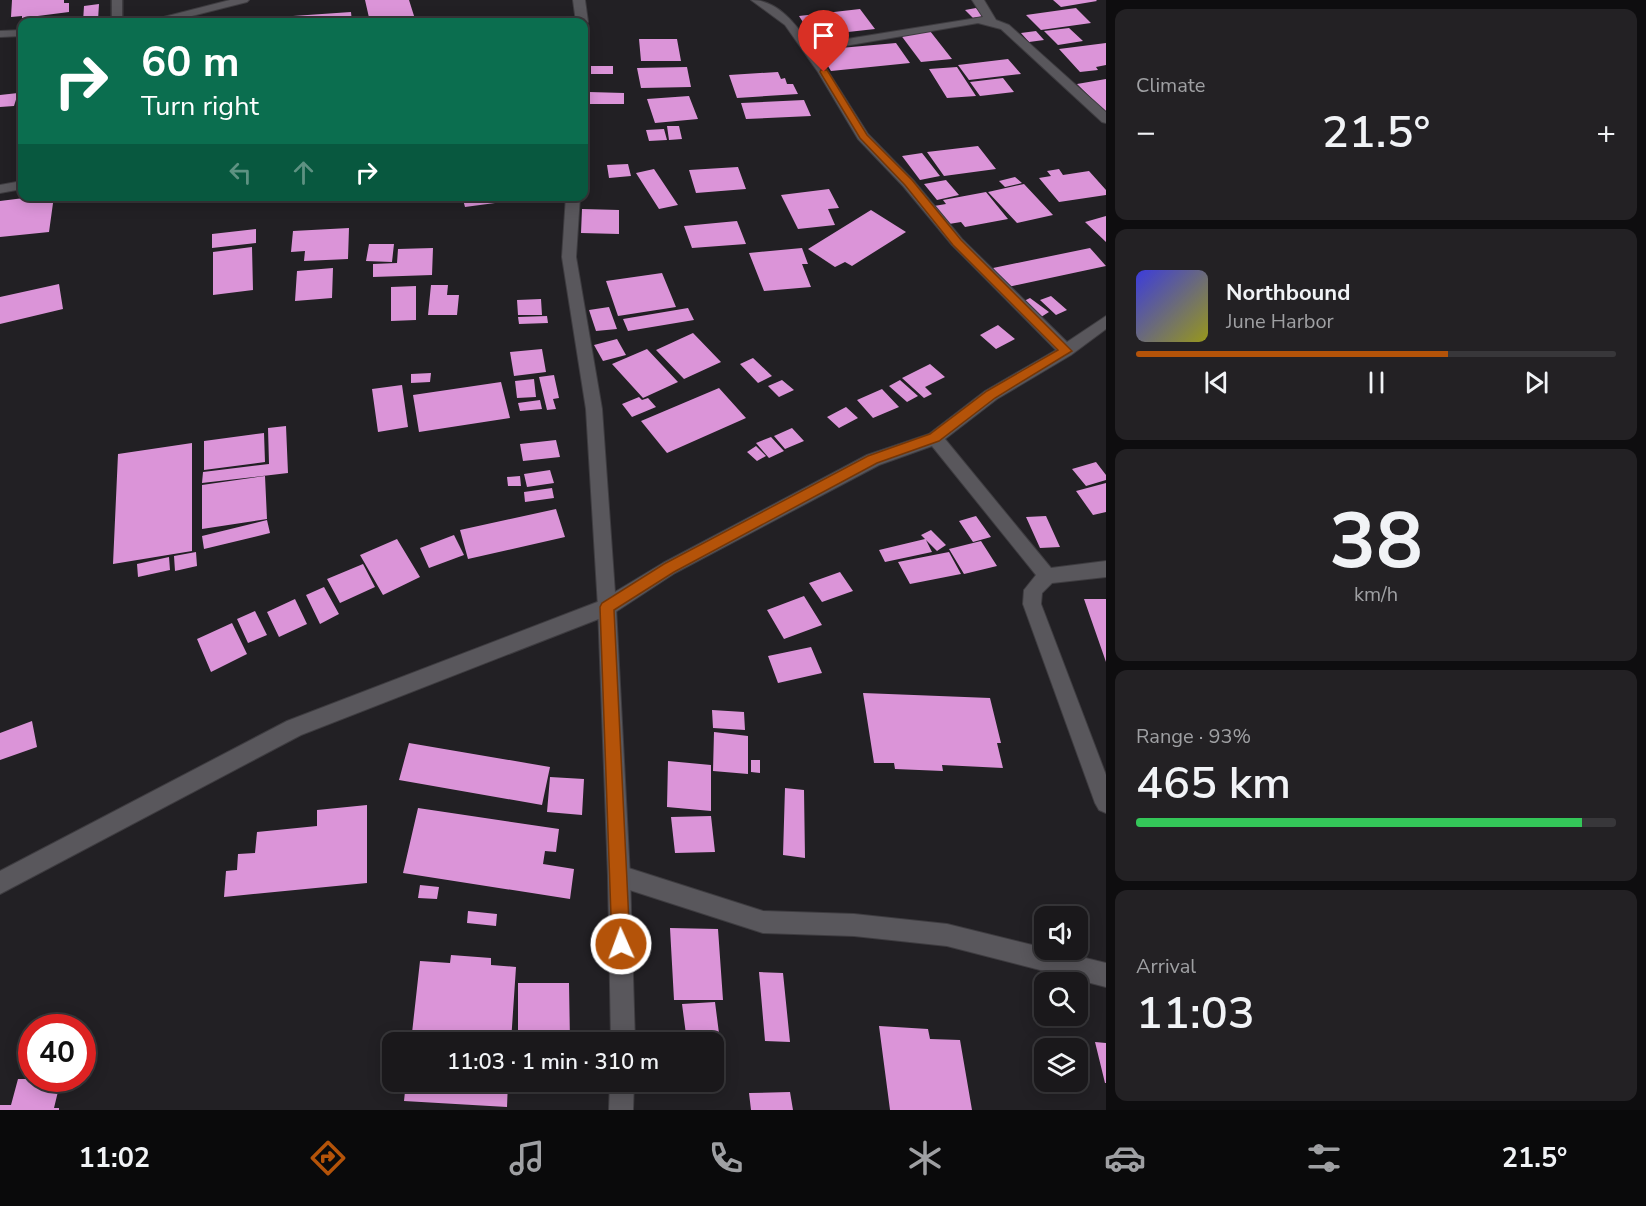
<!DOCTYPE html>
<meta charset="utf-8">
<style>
body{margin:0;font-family:"Nunito Sans",sans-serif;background:#232124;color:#f1f3f6;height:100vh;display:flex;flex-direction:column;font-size:22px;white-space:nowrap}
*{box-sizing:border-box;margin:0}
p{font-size:20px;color:#9fa0a3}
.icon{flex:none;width:33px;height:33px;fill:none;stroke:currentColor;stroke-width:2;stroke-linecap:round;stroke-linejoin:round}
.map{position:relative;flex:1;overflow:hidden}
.sheet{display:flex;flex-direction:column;gap:9px;padding:9px;background:#0e0d0f;width:540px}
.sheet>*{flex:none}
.guide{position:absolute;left:18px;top:18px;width:570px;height:183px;border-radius:12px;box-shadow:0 3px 15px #0003,0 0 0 2px #38373a;background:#0b6e4f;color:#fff;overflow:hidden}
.tools{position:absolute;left:1034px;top:906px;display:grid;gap:12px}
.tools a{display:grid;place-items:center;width:54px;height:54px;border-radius:12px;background:#1a181b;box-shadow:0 3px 15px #0003,0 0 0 2px #38373a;font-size:30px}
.speed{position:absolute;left:18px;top:1014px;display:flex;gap:12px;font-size:30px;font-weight:700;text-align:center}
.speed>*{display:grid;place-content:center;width:78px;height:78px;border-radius:50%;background:#1a181b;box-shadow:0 3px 15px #0003,0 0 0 2px #38373a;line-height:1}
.speed .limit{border:9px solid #d22;background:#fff;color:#111}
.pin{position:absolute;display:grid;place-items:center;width:51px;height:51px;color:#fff;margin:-62px -26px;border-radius:50% 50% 50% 0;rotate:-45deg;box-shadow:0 0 6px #0007}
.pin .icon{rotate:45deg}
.me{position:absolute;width:66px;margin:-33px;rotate:358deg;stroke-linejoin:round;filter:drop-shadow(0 0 4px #0008)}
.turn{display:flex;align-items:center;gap:21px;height:126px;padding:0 24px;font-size:27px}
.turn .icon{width:78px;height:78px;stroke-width:2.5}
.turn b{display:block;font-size:42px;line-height:51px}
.lanes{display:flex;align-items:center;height:57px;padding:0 24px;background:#0003;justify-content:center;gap:30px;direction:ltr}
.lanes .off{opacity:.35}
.big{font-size:45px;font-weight:600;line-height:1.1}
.sheet .widget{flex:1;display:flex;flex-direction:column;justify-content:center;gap:9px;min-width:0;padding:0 21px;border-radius:12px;background:#232124}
.sheet .dial{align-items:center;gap:0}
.dial b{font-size:78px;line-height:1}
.song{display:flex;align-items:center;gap:18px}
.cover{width:72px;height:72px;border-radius:9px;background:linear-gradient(135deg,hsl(240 70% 55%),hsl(60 70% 35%))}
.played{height:6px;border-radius:3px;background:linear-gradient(90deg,#b45309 65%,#38373a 65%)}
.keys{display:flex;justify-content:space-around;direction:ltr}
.heat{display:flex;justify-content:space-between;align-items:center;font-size:33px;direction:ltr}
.charge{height:9px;border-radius:4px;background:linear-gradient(90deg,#34c759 93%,#38373a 0)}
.trip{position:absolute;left:382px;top:1032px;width:342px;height:60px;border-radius:12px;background:#1a181b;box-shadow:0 3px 15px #0003,0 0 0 2px #38373a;font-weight:600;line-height:60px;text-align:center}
.tabs{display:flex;height:96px;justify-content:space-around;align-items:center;background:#0a0a0b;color:#9fa0a3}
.tabs .icon{width:42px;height:42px}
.tabs .on{color:#b45309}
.tabs b{font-size:27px;color:#f1f3f6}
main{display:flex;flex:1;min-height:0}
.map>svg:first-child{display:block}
.building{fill:#db94d8}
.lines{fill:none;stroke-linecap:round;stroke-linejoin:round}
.lane-casing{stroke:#3e3c40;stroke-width:3}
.street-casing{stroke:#3e3c40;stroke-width:2}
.secondary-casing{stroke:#3e3c40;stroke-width:2}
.lane{fill:#59575c;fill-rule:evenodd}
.street{fill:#59575c;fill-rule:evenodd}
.secondary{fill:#59575c;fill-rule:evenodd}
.route{fill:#b45309;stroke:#753606;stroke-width:1.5}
</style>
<main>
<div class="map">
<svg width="1106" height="1110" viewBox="0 0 1106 1110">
<rect width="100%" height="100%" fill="#222024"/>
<!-- building -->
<path class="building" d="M12,0h52v3h5v9l-47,6v-2l-11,1z
M365,0h44l6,19 -45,3z
M1053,0h43l1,1 -36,6z
M99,4l-1,16 -15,2 1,-16z
M976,8l9,8 -12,2 -8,-8z
M1076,8l15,15 -50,7 -15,-15z
M860,9l15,20 -63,7 -13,-20z
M351,12l1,10h-59v-6z
M1069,28l14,13 -25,4 -14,-14z
M930,31l22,28 -31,3 -21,-28z
M1036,31l8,9 -15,2 -8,-9z
M639,39h38l4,22h-40z
M896,43l14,20 -79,8 -13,-21z
M1106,43v22l-10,2 2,3 -18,2 -21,-23z
M1008,59l13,15 -52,6 -11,-15z
M591,66h22v8h-22z
M687,67l4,20 -50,1 -4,-20z
M957,67l19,29 -29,2 -18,-29z
M778,72l3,7 4,-1 2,6h6l5,10 -61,4 -8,-23z
M1003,78l11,14 -34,4 -10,-14z
M1106,79v34l-29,-29z
M589,92l35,1v11h-35z
M18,93l-4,13 -14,1v-12z
M689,96l9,23 -43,4 -8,-24z
M804,100l7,16 -65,3 -5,-16z
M667,126h12l3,13 -13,1z
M664,129l3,11 -18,1 -3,-11z
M978,146l18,23 -52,7 -17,-24z
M922,153l18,23 -20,4 -18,-24z
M628,164l3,12 -22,2 -2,-13z
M738,167l8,22 -50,4 -7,-23z
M654,169l24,36 -19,4 -23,-36z
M1059,169l4,6 26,-4 17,19v5l-47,7 -20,-24 12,-2 -4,-5z
M1015,177l7,6 -17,4 -6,-6z
M946,180l13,15 -22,5 -13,-16z
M1024,184l29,31 -36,8 -29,-31z
M829,189l10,19 -11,1 7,16 -37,4 -17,-34z
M986,192l22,27 -43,8 -4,-5 -12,2 -15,-18 12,-2 -3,-4z
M40,196h14l-5,36 -49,5v-36z
M462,196h64v3l-61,8z
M582,209l37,1v24l-38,-1z
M871,210l35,22 -54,34 -7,-4 -10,5 -27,-18z
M1106,216v26l-21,-20z
M737,221l9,23 -54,4 -8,-22z
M349,228l-1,31 -44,2 1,-10 -14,1 2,-21z
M256,229v14l-44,5v-14z
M369,244h25l-2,18 -26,-1z
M252,247l1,43 -40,5v-43z
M433,248l-1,27 -59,2v-13l24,-1 1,-14z
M802,248l6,16h-6l9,23 -47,4 -15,-38z
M1090,248l16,18 -98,21 -15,-19z
M333,268l-1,30 -37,3 2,-30z
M662,273l14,34 -58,9 -12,-35z
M59,284l4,25 -63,15v-27z
M431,285h17l-1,10h12l-2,20h-29z
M416,286v34l-25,1v-34z
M1051,296l16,14 -11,5 -16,-15z
M1030,298l19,14 -8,5 -19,-15z
M541,299l1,16h-24l-1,-15z
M609,307l8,22 -21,2 -7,-21z
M688,308l6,12 -66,11 -5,-12z
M547,316l1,7 -29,1 -1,-7z
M998,325l17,14 -19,10 -16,-14z
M693,333l28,29 -37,17 -28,-29z
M617,339l9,16 -23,6 -9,-16z
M542,349l4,23 -32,4 -4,-24z
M647,349l31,33 -35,16 -31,-34z
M753,358l19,18 -14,7 -18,-19z
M930,364l15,13 -20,10 7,7 -8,4 -22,-20z
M431,373l-1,9 -19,1v-9z
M554,375l5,23 -6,1 3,10 -9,1 -8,-33z
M534,379l2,18 -19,1 -2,-17z
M782,380l12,10 -15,7 -11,-11z
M900,380l18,16 -11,6 -18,-16z
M501,382l9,36 -91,14 -6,-37z
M402,385l6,42 -30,5 -6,-43z
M719,388l27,30 -79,35 -26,-32z
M882,389l17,18 -26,11 -16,-18z
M639,397l3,3 6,-2 8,9 -24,10 -10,-13z
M540,400l2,9 -22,2 -2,-8z
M846,407l12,11 -19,10 -12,-11z
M286,426l2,47 -86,10 1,-11 66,-8 -1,-36z
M792,428l12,13 -19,8 -11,-13z
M264,433l1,29 -61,8v-29z
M771,437l13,14 -15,7 -13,-15z
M556,440l4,17 -37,4 -3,-17z
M192,443v108l-79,13 5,-110z
M756,446l10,10 -9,5 -10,-9z
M1096,462l10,13v5l-20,6 -14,-17z
M550,470l4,13 -27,4 -3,-13z
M265,476l2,43 -65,10v-44z
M520,476l1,10h-13l-1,-9z
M1106,483v29l-13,3 -17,-24z
M552,488l2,10 -29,4 -1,-10z
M556,509l9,28 -97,22 -8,-29z
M976,516l15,21 -18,5 -14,-21z
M1046,516l14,31 -20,1 -14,-31z
M267,520l3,13 -66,16 -2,-13z
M931,530l15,15 -9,6 -11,-11 6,12 -47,10 -6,-12 46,-11 -4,-4z
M454,535l10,20 -35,13 -9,-20z
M397,539l23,38 -37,18 -23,-40z
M981,541l16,25 -33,8 -15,-25z
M196,552l1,14 -22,5 -1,-15z
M949,552l12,22 -51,10 -12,-22z
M169,557l1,13 -32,7 -1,-13z
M363,564l12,23 -35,16 -13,-24z
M840,572l13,19 -31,11 -13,-19z
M324,587l15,27 -19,10 -14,-29z
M804,596l18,29 -38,14 -17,-29z
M295,599l12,25 -28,13 -12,-25z
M1084,599h22v63z
M255,611l12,24 -19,8 -11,-24z
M232,623l15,31 -36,18 -14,-33z
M811,647l11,26 -44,10 -10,-27z
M863,693l127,5 11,45h-4l6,25 -61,-3 1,6 -48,-2 -1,-6h-20z
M712,710l32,2 1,18 -32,-2z
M32,721l5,26 -37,13v-27z
M714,732l34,4v38l-35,-3z
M409,743l141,24 -8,38 -143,-25z
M751,760h9v13l-9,-1z
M668,761l43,4v46l-44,-4z
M550,777l34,2 -2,36 -35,-3z
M785,788l19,2 1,68 -22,-3z
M367,805v78l-143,14 2,-26 11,-1 1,-16 17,-1 2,-21 60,-6v-16z
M418,808l141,21 -3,23 -11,-1 -2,13 31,5 -4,30 -167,-26z
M711,816l4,36 -40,1 -4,-36z
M420,885l19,2 -2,12 -19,-1z
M468,911l29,3 -1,12 -29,-3z
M670,928l48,1 5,71h-49z
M451,955l40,3v7l25,2 -5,75h-100l9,-81 30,2z
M759,972l24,1 7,69 -25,-1z
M518,983h51l1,59h-52z
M715,1002l6,47h-7v-7h-27l-5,-38z
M879,1026l49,3 2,10 30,1 12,70h-82z
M1095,1042l11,1v40h-1z
M18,1079h43l-7,29h5v2h-59v-5h11z
M406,1082h102l-1,25 -103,-6z
M518,1082h53l1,10h-54z
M790,1092l3,18h-42l-2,-17z"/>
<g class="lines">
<defs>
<path id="lane" d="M112,0h10v22h-10z"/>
<path id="street" d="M230,0h19l-2,2 -79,20h-18l2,-2z
M751,0c27,0 45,24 59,45l173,-28 -11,-17h12l12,20 13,5 97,87v11l-4,-1 -101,-93 -23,-6 -163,28 53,83 45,46 49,59 105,103 39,-26v13l-35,26 -74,44 -52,40 106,129 55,-7v16l-54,6 -10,10 -1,11 65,171v38l-7,-3 -4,-7 -72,-199 1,-14 12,-15 -104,-129 -53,19 -204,108 -61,40 -313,122 -301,159v-23l287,-150 313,-120 63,-38 204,-108 62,-21 56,-43 71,-41 -104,-105 -49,-59 -45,-47 -40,-67 -33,-47z
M22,30v6l-22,1v-6z
M22,181v8l-22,4v-8z
M619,865l144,46 91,3 93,10 159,39v24l-159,-41 -93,-10 -91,-3 -152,-49 -3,-8 3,-8z"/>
<path id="secondary" d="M573,0h12l3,22 -2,2 -10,-2z
M566,196h14l-4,61 26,152 14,198 14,269 5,166h-24l-3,-166 -10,-269 -12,-198 -24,-152z
M610,1082h24l-1,28h-24z"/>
</defs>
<!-- lane casing -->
<use href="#lane" class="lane-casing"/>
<!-- street casing -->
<use href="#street" class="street-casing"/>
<!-- secondary casing -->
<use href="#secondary" class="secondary-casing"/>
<!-- lane -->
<use href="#lane" class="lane"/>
<!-- street -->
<use href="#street" class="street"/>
<!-- secondary -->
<use href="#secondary" class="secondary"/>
</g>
<!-- route -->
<path class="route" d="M821,70h6l40,65 45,45 49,60 111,111 -77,47 -56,43 -62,22 -203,109 -60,38 16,334 -3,6 -6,2 -6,-2 -3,-6 -12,-337 2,-4 62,-39 204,-108 62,-22 57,-43 71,-41 -105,-105 -48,-60 -45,-47 -40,-66z"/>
</svg>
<div class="tools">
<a><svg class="icon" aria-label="sound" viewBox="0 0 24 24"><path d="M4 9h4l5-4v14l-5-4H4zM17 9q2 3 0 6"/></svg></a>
<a><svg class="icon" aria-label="search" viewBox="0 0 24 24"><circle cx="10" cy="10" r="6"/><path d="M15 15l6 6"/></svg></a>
<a><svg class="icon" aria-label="layers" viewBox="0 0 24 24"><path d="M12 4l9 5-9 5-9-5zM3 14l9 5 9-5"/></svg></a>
</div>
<div class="speed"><div class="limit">40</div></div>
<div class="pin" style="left:824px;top:72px;background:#d93025"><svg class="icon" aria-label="arrive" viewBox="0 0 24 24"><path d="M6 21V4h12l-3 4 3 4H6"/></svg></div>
<svg class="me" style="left:621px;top:944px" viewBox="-20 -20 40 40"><circle r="17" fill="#b45309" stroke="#fff" stroke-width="3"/><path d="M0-11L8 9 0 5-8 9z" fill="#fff"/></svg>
<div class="trip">11:03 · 1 min · 310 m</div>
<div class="guide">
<div class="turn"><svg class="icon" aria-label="right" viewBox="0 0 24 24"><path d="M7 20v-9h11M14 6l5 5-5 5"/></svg><div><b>60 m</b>Turn right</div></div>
<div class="lanes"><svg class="icon off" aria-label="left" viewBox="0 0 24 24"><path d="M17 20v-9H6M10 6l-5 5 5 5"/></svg><svg class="icon off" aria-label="ahead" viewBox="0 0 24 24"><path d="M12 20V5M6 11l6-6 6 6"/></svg><svg class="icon" aria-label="right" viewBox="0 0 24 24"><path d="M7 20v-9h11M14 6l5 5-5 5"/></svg></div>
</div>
</div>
<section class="sheet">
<div class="widget"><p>Climate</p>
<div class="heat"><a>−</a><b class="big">21.5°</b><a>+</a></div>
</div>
<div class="widget">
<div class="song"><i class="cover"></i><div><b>Northbound</b><p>June Harbor</p></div></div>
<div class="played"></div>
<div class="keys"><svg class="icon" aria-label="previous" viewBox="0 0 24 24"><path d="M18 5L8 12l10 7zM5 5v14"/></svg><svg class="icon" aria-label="pause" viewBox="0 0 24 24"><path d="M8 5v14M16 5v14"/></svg><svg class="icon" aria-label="next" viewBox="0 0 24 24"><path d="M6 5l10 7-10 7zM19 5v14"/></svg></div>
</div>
<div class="widget dial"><b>38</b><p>km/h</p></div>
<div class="widget"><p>Range · 93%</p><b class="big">465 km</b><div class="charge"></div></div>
<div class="widget"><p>Arrival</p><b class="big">11:03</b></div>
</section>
</main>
<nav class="tabs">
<b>11:02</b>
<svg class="icon on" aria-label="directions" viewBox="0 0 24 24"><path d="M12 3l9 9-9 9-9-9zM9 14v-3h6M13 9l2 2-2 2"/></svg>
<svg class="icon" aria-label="music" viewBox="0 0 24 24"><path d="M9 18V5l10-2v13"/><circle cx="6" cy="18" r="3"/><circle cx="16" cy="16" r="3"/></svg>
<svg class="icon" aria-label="phone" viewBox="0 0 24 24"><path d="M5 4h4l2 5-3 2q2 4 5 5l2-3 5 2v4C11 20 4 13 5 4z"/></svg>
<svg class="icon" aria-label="climate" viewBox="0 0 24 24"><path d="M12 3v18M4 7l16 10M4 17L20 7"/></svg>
<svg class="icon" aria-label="car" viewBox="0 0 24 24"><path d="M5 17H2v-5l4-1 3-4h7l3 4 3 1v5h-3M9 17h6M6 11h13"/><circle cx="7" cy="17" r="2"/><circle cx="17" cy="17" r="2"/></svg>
<svg class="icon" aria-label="filters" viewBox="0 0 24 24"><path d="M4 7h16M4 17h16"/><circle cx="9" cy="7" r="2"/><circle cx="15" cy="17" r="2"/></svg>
<b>21.5°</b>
</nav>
